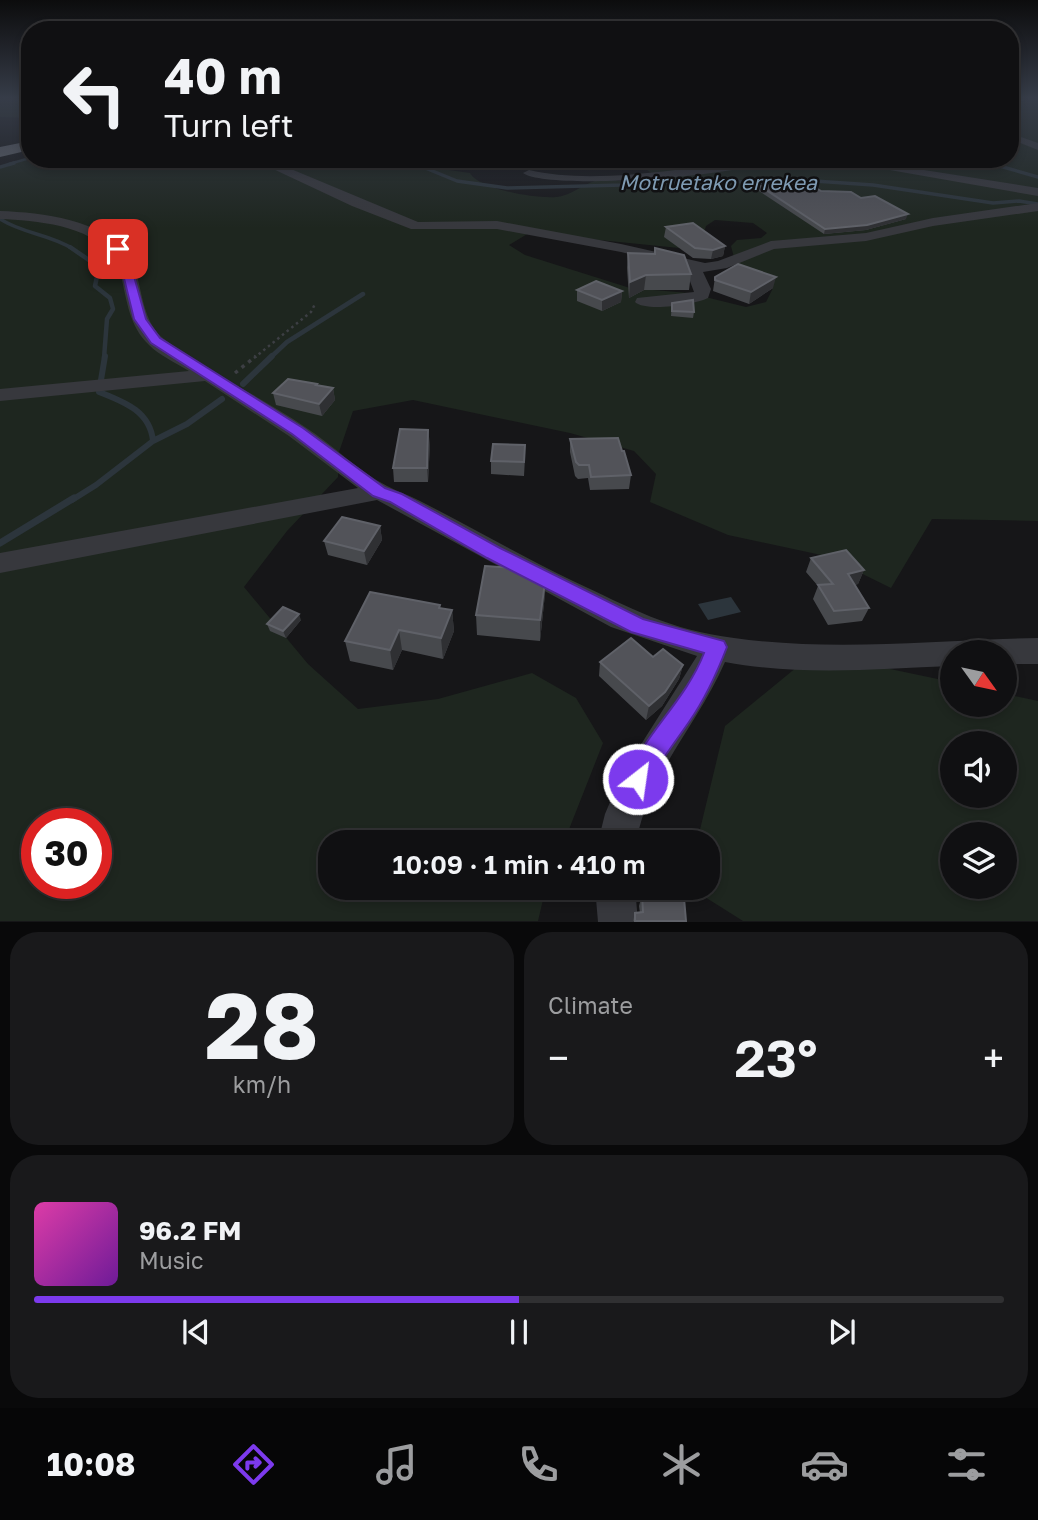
<!DOCTYPE html>
<meta charset="utf-8">
<style>
body{margin:0;font-family:"Golos Text",sans-serif;background:#19191b;color:#f1f3f6;height:100vh;display:flex;flex-direction:column;font-size:26px;white-space:nowrap}
*{box-sizing:border-box;margin:0}
p{font-size:23px;color:#9c9d9f}
.icon{flex:none;width:38px;height:38px;fill:none;stroke:currentColor;stroke-width:2;stroke-linecap:round;stroke-linejoin:round}
.map{position:relative;height:922px;overflow:hidden}
.sheet{display:flex;flex-direction:column;gap:10px;padding:10px;background:#09090a;flex:1}
.sheet>*{flex:none}
.guide{position:absolute;left:21px;top:21px;width:998px;height:147px;border-radius:28px;box-shadow:0 4px 10px #0003,0 0 0 2px #303032;background:#101012;color:#f1f3f6;overflow:hidden}
.needle{width:46px;rotate:123deg}
.fabs{position:absolute;left:940px;top:640px;display:grid;gap:14px}
.fabs a{display:grid;place-items:center;width:77px;height:77px;border-radius:50%;background:#101012;box-shadow:0 4px 10px #0003,0 0 0 2px #303032;font-size:35px}
.speed{position:absolute;left:21px;top:808px;display:flex;gap:14px;font-size:35px;font-weight:700;text-align:center}
.speed>*{display:grid;place-content:center;width:91px;height:91px;border-radius:50%;background:#101012;box-shadow:0 4px 10px #0003,0 0 0 2px #303032;line-height:1}
.speed .limit{border:10px solid #d22;background:#fff;color:#111}
.pin{position:absolute;display:grid;place-items:center;width:60px;height:60px;color:#fff;margin:-30px;border-radius:14px;box-shadow:0 4px 10px #0006}
.me{position:absolute;width:77px;margin:-38px;rotate:30deg;stroke-linejoin:round;filter:drop-shadow(0 0 5px #0008)}
.turn{display:flex;align-items:center;gap:24px;height:147px;padding:0 28px;font-size:32px}
.turn .icon{width:91px;height:91px;stroke-width:2.5}
.turn b{display:block;font-size:49px;line-height:60px}
.big{font-size:52px;font-weight:600;line-height:1.1}
.sheet .widget{flex:1;display:flex;flex-direction:column;justify-content:center;gap:10px;min-width:0;padding:0 24px;border-radius:28px;background:#19191b}
.sheet .dial{align-items:center;gap:0}
.dial b{font-size:91px;line-height:1}
.song{display:flex;align-items:center;gap:21px}
.cover{width:84px;height:84px;border-radius:10px;background:linear-gradient(135deg,hsl(320 70% 55%),hsl(280 70% 35%))}
.played{height:7px;border-radius:4px;background:linear-gradient(90deg,#7c3aed 50%,#303032 50%)}
.keys{display:flex;justify-content:space-around;direction:ltr}
.heat{display:flex;justify-content:space-between;align-items:center;font-size:38px;direction:ltr}
.sheet .tiles{flex:1;display:grid;gap:10px;grid-template-columns:1fr 1fr}
.widget:last-child{grid-column:span 2}
.trip{position:absolute;left:318px;top:830px;width:402px;height:70px;border-radius:28px;background:#101012;box-shadow:0 4px 10px #0003,0 0 0 2px #303032;font-weight:600;line-height:70px;text-align:center}
.dock{display:flex;height:112px;justify-content:space-around;align-items:center;background:#060607;color:#9c9d9f}
.dock .icon{width:49px;height:49px}
.dock .active{color:#7c3aed}
.dock b{font-size:32px;color:#f1f3f6}
.map>svg:first-child{display:block}
.green{fill:#1e261f;fill-rule:evenodd}
.water{fill:#2c353c}
.lines{fill:none;stroke-linecap:round;stroke-linejoin:round}
.stream-far4{stroke:#2c353c;stroke-width:2.5}
.stream-far3{stroke:#2c353c;stroke-width:3.5}
.stream-far2{stroke:#2c353c;stroke-width:4.5}
.stream-far1{stroke:#2c353c;stroke-width:6}
.stream{stroke:#2c353c;stroke-width:7}
.path-far1{stroke:#3d3f44;stroke-width:2.5;stroke-dasharray:2.5 3.5;stroke-linecap:butt}
.path{stroke:#3d3f44;stroke-width:3.5;stroke-dasharray:3.5 5;stroke-linecap:butt}
.minor{fill:#37383d;fill-rule:evenodd}
.highway{fill:#63666e;fill-rule:evenodd}
.wall{fill:#47494d}
.shaded-wall{fill:#2f3033}
.building{fill:#525359;stroke:#5f6168;stroke-width:2}
.route{fill:#7c3aed;stroke:#51269a;stroke-width:2}
.labels{text-anchor:middle;stroke-width:5;stroke-linejoin:round;paint-order:stroke}
.far-water-label{font-size:21px;font-style:italic;fill:#7f9bb3;stroke:#111113}
</style>
<div class="map">
<svg width="1038" height="922" viewBox="0 0 1038 922">
<rect width="100%" height="100%" fill="#161618"/>
<!-- green -->
<path class="green" d="M0,99h30v19l-30,-1z
M1028,99h10v422l-106,-2 -41,69 -65,-32 -98,-21 -78,-33 6,-28 -22,-23 -64,-18 -157,-33 -60,11 -14,41 -1,25 -51,54 -43,56 64,77 50,45 80,-10 94,-26 44,25 27,45 -39,99h-233v45h215l-8,34h-538v-754l30,-10 274,2 30,7 12,-7h159l-4,8 -44,-2 -8,5 21,3c9,17 75,28 92,23 15,-4 24,-15 40,-16 22,-2 44,11 65,5l-21,-16 -2,-10h366v-57h14zM715,220l38,3 14,10 -6,5 -24,2 -6,6 5,19 37,23 -7,14 -20,5 -57,-14 -59,-5 -105,-33 -16,-10 20,-12 150,15h8l15,-10 4,-12zM37,824h59v60h-59z
M814,653l138,29v23h52l1,-11 33,7v220h-295l-54,-34h20v-45h-12l28,-116zM952,744h52v52h-52zM952,835h52v52h-52z"/>
<!-- water -->
<path class="water" d="M731,597l10,15 -33,8 -10,-16z"/>
<g class="lines">
<!-- stream-far4 -->
<path class="stream-far4" d="M358,159l54,5
M976,159l19,5
M9,164l21,-6"/>
<!-- stream-far3 -->
<path class="stream-far3" d="M395,163l23,2 39,16 50,7 116,-3 86,-6 47,4 44,-3 73,5 120,18 26,-2 19,3
M989,163l49,14
M0,167l14,-4
M0,219c23,15 50,15 73,30"/>
<!-- stream-far2 -->
<path class="stream-far2" d="M70,247l29,20 -4,19 15,12 3,11 -6,10 -3,39
M270,358l17,-16 76,-48"/>
<!-- stream-far1 -->
<path class="stream-far1" d="M243,384l29,-28
M153,441l34,-17 35,-25
M72,500l24,-15 57,-44c-3,-30 -29,-39 -54,-49l6,-36"/>
<!-- stream -->
<path class="stream" d="M0,543l74,-45"/>
<!-- path-far1 -->
<path class="path-far1" d="M254,358l57,-46 4,-8"/>
<!-- path -->
<path class="path" d="M235,373l21,-17"/>
<!-- minor -->
<path class="minor" d="M1010,133l28,10v7l-28,-11z
M252,159h15l151,63 79,-1 124,23 84,19 13,-2 53,-20 95,-8 67,-15 105,-15v8l-105,15 -67,15 -92,8 -47,19 -24,4 8,17 -3,9c-14,7 -63,14 -73,4l2,-4 57,-6 -7,-19 3,-4 -69,-17 -124,-23h-86l-59,-23z
M750,159h23c-25,17 -226,32 -250,14l6,-3c62,15 157,-1 221,-11z
M827,159h27l184,29v8z
M0,211c51,2 124,10 138,69 5,20 8,45 26,59 43,33 96,57 141,88 28,18 53,44 82,59 11,6 22,9 33,15 51,26 101,55 153,80 58,27 96,49 161,57 101,14 203,2 304,0v26h-34v-11h-52v13c-75,3 -153,10 -227,-4 -28,64 -75,109 -89,180h-38l7,-28 16,-38 76,-120 -86,-29 -234,-127 -377,73v-20l358,-65 -69,-52 -84,-55 -205,20v-12l189,-18c-13,-8 -30,-16 -40,-26 -20,-19 -22,-45 -28,-69 -11,-50 -79,-55 -121,-57z
M595,887h40l3,35h-40z"/>
<!-- highway -->
<path class="highway" d="M30,141v9l-30,7v-10z"/>
</g>
<!-- wall -->
<path class="wall" d="M1010,99h14l-1,2 -13,-1z
M642,159h77l-59,9z
M760,186l61,5 40,7 45,21 -40,11 -42,4 -65,-43z
M666,227l59,19 -2,10 -12,3 -18,-1 -29,-21z
M628,253l63,21 -2,16h-45l-15,8 -2,-30z
M715,277l58,11 -24,16 -36,-13z
M577,290l45,1 -1,11 -19,9 -25,-10z
M672,303l22,9 -1,6 -22,-2z
M317,384l1,2 15,2 2,12 -13,16 -46,-11 -3,-12z
M570,439l52,12 9,24 -2,14 -39,1 -2,-12 -10,1 -3,-3 -5,-24z
M430,443l-2,39h-34l-1,-14z
M525,458l-1,18 -33,-2v-13z
M380,526l2,14 -15,25 -39,-10 -4,-14z
M811,558l53,12 -6,14 -4,1 15,23 -7,13 -34,4 -15,-26 5,-13 -12,-14z
M546,574l-1,20 -5,47 -63,-6 -1,-20z
M440,608l12,2 2,21 -11,28 -41,-9 -9,20 -43,-9 -5,-20z
M301,620l-15,18 -16,-7 -3,-7z
M653,657l30,8 -4,14 -17,27 -16,14 -47,-44 1,-14z
M642,894l44,27h-53l2,-8h5l-1,-7z"/>
<!-- shaded-wall -->
<path class="shaded-wall" d="M661,159h58l-59,9z
M908,214l-2,5 -40,11 -42,4 1,-5z
M725,246l-2,10 -12,3 2,-9z
M646,275l-2,15 -15,8 1,-16z
M776,277l-3,11 -24,16 2,-12z
M622,291l-1,11 -19,9v-11z
M333,388l2,12 -13,16 -3,-12z
M428,430l2,13 -2,39 -1,-14z
M380,526l2,14 -15,25 -3,-14z
M864,570l-6,14 -16,4 6,-14z
M546,574l-1,20 -5,47v-21z
M452,610l2,21 -11,28 -2,-21z
M299,614l2,6 -15,18 -3,-7z
M399,630l3,20 -9,20 -3,-20z
M683,665l-4,14 -17,27 -16,14 3,-14z"/>
<!-- building -->
<path class="building" d="M806,182l15,9 30,1 10,6 14,-2 33,18 -41,11 -42,4 -65,-43z
M693,223l32,23 -12,4 -18,-2 -29,-21z
M655,248l29,7 7,19 -45,1 -16,7 -2,-29 27,1z
M738,264l38,13 -25,15 -36,-12v-3z
M596,281l26,10 -20,9 -25,-10z
M693,300l1,12 -22,-1v-8z
M288,379l29,5 -1,1 17,3 -14,16 -46,-11z
M400,429l28,1 -1,38h-34z
M618,438l4,13h2l7,24 -40,2 -2,-12h-10l-3,-3 -6,-23z
M493,444l32,1 -1,17 -33,-1z
M342,517l38,9 -16,25 -40,-10z
M846,550l18,20 -16,4 21,34 -35,3 -16,-26 15,-1 -22,-26z
M485,566l55,4 6,4 -6,46 -64,-5z
M370,592l70,13 -1,3 13,2 -11,28 -42,-8 -9,20 -45,-9z
M283,607l16,7 -16,17 -16,-7z
M631,638l22,19 10,-8 20,16 -18,27 -16,14 -49,-44z
M642,894l42,4 2,23h-51v-8l8,-1z"/>
<!-- sky -->
<linearGradient id="sky" x2="0" y2="1"><stop stop-color="#0c0c0d"/><stop offset="0.43" stop-color="#363c48"/><stop offset="1" stop-color="#363c48" stop-opacity="0"/></linearGradient>
<rect width="1038" height="228" fill="url(#sky)"/>
<!-- route -->
<path class="route" d="M118,246l4,1 8,15 16,57 14,19 143,90 82,60 17,6 98,54 143,71 81,22 3,6c-10,26 -22,52 -38,75 -15,22 -31,41 -42,65l-9,4 -9,-4 -3,-8c19,-46 60,-79 78,-126l-73,-21 -144,-74 -97,-56 -17,-6 -81,-62 -141,-91 -17,-24 -14,-57 -7,-13z"/>
<g class="labels">
<!-- far-water labels -->
<g class="far-water-label">
<text x="718" y="190">Motruetako errekea</text>
</g>
</g>
</svg>
<div class="fabs">
<a><svg class="needle" viewBox="-14 -14 28 28"><path d="M0-13l5 13h-10z" fill="#e53935"/><path d="M0 13l5-13h-10z" fill="#9c9d9f"/></svg></a>
<a><svg class="icon" aria-label="sound" viewBox="0 0 24 24"><path d="M4 9h4l5-4v14l-5-4H4zM17 9q2 3 0 6"/></svg></a>
<a><svg class="icon" aria-label="layers" viewBox="0 0 24 24"><path d="M12 4l9 5-9 5-9-5zM3 14l9 5 9-5"/></svg></a>
</div>
<div class="speed"><div class="limit">30</div></div>
<div class="pin" style="left:118px;top:249px;background:#d93025"><svg class="icon" aria-label="arrive" viewBox="0 0 24 24"><path d="M6 21V4h12l-3 4 3 4H6"/></svg></div>
<svg class="me" style="left:638px;top:779px" viewBox="-20 -20 40 40"><circle r="17" fill="#7c3aed" stroke="#fff" stroke-width="3"/><path d="M0-11L8 9 0 5-8 9z" fill="#fff"/></svg>
<div class="trip">10:09 · 1 min · 410 m</div>
<div class="guide">
<div class="turn"><svg class="icon" aria-label="left" viewBox="0 0 24 24"><path d="M17 20v-9H6M10 6l-5 5 5 5"/></svg><div><b>40 m</b>Turn left</div></div>
</div>
</div>
<section class="sheet">
<div class="tiles">
<div class="widget dial"><b>28</b><p>km/h</p></div>
<div class="widget"><p>Climate</p>
<div class="heat"><a>−</a><b class="big">23°</b><a>+</a></div>
</div>
<div class="widget">
<div class="song"><i class="cover"></i><div><b>96.2 FM</b><p>Music</p></div></div>
<div class="played"></div>
<div class="keys"><svg class="icon" aria-label="previous" viewBox="0 0 24 24"><path d="M18 5L8 12l10 7zM5 5v14"/></svg><svg class="icon" aria-label="pause" viewBox="0 0 24 24"><path d="M8 5v14M16 5v14"/></svg><svg class="icon" aria-label="next" viewBox="0 0 24 24"><path d="M6 5l10 7-10 7zM19 5v14"/></svg></div>
</div>
</div>
</section>
<nav class="dock">
<b>10:08</b>
<svg class="icon active" aria-label="directions" viewBox="0 0 24 24"><path d="M12 3l9 9-9 9-9-9zM9 14v-3h6M13 9l2 2-2 2"/></svg>
<svg class="icon" aria-label="music" viewBox="0 0 24 24"><path d="M9 18V5l10-2v13"/><circle cx="6" cy="18" r="3"/><circle cx="16" cy="16" r="3"/></svg>
<svg class="icon" aria-label="phone" viewBox="0 0 24 24"><path d="M5 4h4l2 5-3 2q2 4 5 5l2-3 5 2v4C11 20 4 13 5 4z"/></svg>
<svg class="icon" aria-label="climate" viewBox="0 0 24 24"><path d="M12 3v18M4 7l16 10M4 17L20 7"/></svg>
<svg class="icon" aria-label="car" viewBox="0 0 24 24"><path d="M5 17H2v-5l4-1 3-4h7l3 4 3 1v5h-3M9 17h6M6 11h13"/><circle cx="7" cy="17" r="2"/><circle cx="17" cy="17" r="2"/></svg>
<svg class="icon" aria-label="filters" viewBox="0 0 24 24"><path d="M4 7h16M4 17h16"/><circle cx="9" cy="7" r="2"/><circle cx="15" cy="17" r="2"/></svg>
</nav>
